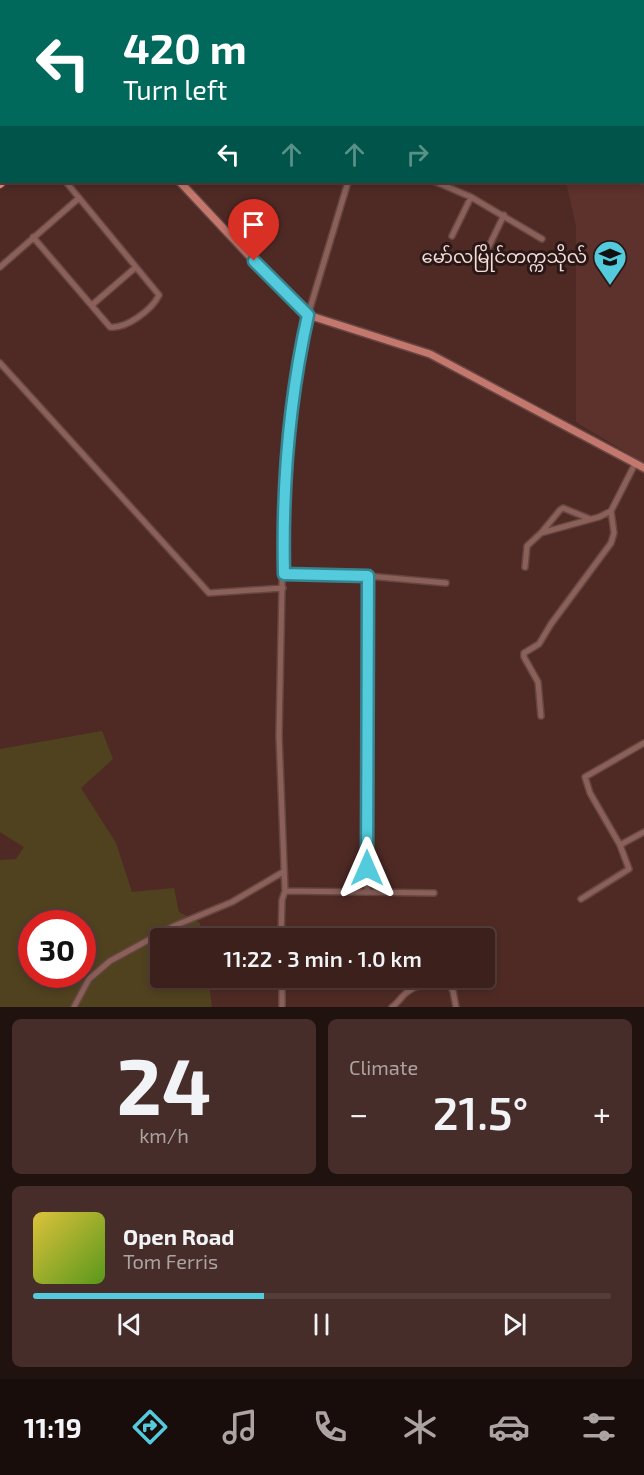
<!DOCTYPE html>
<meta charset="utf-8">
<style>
body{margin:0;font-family:"Exo 2","Noto Sans Myanmar",sans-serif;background:#462d29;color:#f1f3f6;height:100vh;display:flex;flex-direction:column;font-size:22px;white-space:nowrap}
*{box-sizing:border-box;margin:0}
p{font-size:20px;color:#aca3a3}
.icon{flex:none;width:33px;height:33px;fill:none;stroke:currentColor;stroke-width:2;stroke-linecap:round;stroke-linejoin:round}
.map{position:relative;height:1007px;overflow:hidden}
.details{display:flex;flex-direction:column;gap:12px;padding:12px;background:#20120f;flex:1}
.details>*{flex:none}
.banner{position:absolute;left:0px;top:0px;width:645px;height:183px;box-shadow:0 3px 9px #0003,0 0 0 2px #543e3b;background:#00695c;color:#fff;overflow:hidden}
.speed{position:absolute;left:18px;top:910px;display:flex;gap:12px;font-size:30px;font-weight:700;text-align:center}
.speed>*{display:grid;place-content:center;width:78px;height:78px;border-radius:50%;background:#3b201c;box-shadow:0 3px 9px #0003,0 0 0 2px #543e3b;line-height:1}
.speed .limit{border:9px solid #d22;background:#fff;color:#111}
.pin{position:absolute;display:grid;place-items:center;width:51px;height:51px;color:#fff;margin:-62px -26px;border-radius:50% 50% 50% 0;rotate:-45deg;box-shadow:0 0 6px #0007}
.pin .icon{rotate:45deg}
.me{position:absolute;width:66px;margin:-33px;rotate:0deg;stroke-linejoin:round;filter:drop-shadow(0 0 4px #0008)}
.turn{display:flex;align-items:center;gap:21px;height:126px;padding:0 24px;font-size:27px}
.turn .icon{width:78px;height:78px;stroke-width:2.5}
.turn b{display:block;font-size:42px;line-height:51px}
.lanes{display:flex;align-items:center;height:57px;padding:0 24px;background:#0003;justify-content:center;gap:30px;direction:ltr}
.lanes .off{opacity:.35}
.big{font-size:45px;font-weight:600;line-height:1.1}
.details .card{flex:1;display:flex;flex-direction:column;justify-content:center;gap:9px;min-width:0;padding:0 21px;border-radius:9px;background:#462d29}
.details .dial{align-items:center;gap:0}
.dial b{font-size:78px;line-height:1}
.song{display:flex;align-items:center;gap:18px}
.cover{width:72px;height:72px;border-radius:9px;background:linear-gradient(135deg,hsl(50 70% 55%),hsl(90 70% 35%))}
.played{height:6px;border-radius:3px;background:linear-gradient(90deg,#53cbdc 40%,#543e3b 40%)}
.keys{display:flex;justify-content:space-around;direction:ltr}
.heat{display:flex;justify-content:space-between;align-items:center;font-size:33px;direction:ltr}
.details .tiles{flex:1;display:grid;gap:12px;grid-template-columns:1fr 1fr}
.card:last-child{grid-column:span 2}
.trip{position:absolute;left:150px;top:928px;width:345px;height:60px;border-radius:6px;background:#3b201c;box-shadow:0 3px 9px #0003,0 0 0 2px #543e3b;font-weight:600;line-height:60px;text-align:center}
.dock{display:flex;height:96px;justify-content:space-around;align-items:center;background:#180d0b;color:#aca3a3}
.dock .icon{width:42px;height:42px}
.dock .active{color:#53cbdc}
.dock b{font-size:27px;color:#f1f3f6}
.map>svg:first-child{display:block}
.built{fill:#5d312c}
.green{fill:#50421f;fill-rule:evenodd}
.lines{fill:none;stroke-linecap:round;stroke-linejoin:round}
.minor-casing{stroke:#654642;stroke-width:8}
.major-casing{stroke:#654642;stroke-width:10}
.highway-casing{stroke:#654642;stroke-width:10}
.minor{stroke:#8a6059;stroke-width:5}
.major{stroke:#c4776c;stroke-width:7}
.highway{stroke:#ea8679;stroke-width:8}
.route-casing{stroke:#36848f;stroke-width:15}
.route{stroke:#53cbdc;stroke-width:10}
.labels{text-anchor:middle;stroke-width:6;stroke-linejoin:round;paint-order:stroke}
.poi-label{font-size:18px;fill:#f4dbd8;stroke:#291815;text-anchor:end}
</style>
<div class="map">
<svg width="644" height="1007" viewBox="0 0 644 1007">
<rect width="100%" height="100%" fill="#4f2a25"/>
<!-- built -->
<path class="built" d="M533,0h111v463l-68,-41v-196l-10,-44h78v-180h-112z"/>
<!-- green -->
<path class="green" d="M102,731l11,28 -32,29 35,55 16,49 42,-4 5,24 21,11 2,16h-42v39h48l4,29h-212v-147l16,-1 8,-12 -24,-15v-83zM32,924h50v51h-50z"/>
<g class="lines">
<defs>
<path id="minor" d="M21,0l1,2
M435,0l1,2
M534,0l1,2
M623,0v2
M284,2l1,-2
M360,2l2,-2
M419,2v-2
M644,50v1
M436,182l35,15 71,42
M452,236l19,-39
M33,237l77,90c16,2 42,-17 49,-32l-93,-113
M489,246l15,-31
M0,267l79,-69
M92,305l44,-38
M0,363l209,230 74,-5
M541,533l58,-16 12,-6
M525,567l2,-21 14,-13 19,-23 3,-2 27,11
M284,574l84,2 78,7
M541,716l-3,-34 -14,-25v-4l15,-9 12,-20 60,-81 3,-10 -3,-22 24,-47
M620,845l24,-13
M285,891l149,2
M367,891l1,-315
M581,899l48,-30 -9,-24 -30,-52 -5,-16 59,-34
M281,939l1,-39 3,-9 -6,-155 4,-200 9,-136 5,-36 11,-49 40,-133
M282,978v29
M74,1007l15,-28 21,-18 64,-35 58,-24 51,-30
M392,1007c6,-4 9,-10 14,-14 12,-10 28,-12 42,-11l5,9 3,16"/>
<path id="major" d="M180,182l117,125 11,8 122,39 214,114"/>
<path id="highway" d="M199,2l1,-2
M0,184l2,-2"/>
</defs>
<!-- minor casing -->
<use href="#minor" class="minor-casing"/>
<!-- major casing -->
<use href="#major" class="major-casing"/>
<!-- highway casing -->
<use href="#highway" class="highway-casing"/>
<!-- minor -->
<use href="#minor" class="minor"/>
<!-- major -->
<use href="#major" class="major"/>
<!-- highway -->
<use href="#highway" class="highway"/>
</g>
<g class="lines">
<defs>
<path id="route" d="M254,261l54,54c-19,85 -26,173 -24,259l84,2 -1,292"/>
</defs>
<!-- route casing -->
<use href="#route" class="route-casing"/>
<!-- route -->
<use href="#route" class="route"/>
</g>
<!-- icons -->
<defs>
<symbol id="university-pin" viewBox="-11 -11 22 30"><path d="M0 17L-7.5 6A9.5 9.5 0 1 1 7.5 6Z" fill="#53cbdc" stroke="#291815"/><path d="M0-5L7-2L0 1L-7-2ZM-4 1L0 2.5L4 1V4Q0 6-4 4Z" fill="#111"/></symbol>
</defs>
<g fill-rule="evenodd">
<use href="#university-pin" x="591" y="238" width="38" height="52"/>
</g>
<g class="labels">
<!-- poi labels -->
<g class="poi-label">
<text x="587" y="263">မော်လမြိုင်တက္ကသိုလ်</text>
</g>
</g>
</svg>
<div class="speed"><div class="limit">30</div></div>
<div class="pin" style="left:254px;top:261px;background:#d93025"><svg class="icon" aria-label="arrive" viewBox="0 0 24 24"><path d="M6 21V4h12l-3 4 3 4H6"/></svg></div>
<svg class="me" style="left:367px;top:868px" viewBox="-20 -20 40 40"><path d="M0-17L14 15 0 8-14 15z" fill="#53cbdc" stroke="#fff" stroke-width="4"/></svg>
<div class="trip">11:22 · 3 min · 1.0 km</div>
<div class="banner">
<div class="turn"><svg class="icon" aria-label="left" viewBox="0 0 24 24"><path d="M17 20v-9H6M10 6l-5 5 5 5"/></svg><div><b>420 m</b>Turn left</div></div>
<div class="lanes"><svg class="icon" aria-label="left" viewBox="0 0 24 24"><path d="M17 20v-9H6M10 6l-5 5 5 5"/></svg><svg class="icon off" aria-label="ahead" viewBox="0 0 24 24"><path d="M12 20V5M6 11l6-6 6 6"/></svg><svg class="icon off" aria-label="ahead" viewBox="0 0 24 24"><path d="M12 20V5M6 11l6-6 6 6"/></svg><svg class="icon off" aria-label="right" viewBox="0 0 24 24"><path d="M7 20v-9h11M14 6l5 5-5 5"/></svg></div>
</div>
</div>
<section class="details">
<div class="tiles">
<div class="card dial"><b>24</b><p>km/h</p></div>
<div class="card"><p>Climate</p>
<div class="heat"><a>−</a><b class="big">21.5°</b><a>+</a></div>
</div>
<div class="card">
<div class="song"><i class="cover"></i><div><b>Open Road</b><p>Tom Ferris</p></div></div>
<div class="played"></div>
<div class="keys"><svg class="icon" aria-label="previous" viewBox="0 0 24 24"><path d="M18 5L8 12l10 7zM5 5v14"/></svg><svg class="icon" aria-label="pause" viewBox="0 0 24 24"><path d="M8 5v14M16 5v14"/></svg><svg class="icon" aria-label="next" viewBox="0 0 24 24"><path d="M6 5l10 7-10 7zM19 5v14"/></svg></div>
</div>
</div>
</section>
<nav class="dock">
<b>11:19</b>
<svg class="icon active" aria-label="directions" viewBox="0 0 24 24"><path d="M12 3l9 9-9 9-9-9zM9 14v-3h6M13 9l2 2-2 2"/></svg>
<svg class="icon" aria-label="music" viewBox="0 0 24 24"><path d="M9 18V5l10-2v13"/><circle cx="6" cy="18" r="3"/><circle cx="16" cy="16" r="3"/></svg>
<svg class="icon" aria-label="phone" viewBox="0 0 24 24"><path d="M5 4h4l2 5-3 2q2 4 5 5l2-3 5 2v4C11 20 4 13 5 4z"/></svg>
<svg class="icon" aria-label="climate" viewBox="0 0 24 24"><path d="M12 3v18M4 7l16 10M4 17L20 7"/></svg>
<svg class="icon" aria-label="car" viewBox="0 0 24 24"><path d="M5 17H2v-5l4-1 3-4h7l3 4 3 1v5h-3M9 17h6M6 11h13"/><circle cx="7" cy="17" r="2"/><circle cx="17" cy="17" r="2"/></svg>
<svg class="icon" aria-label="filters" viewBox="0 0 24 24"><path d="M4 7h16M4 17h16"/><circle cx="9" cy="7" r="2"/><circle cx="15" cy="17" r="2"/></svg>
</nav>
